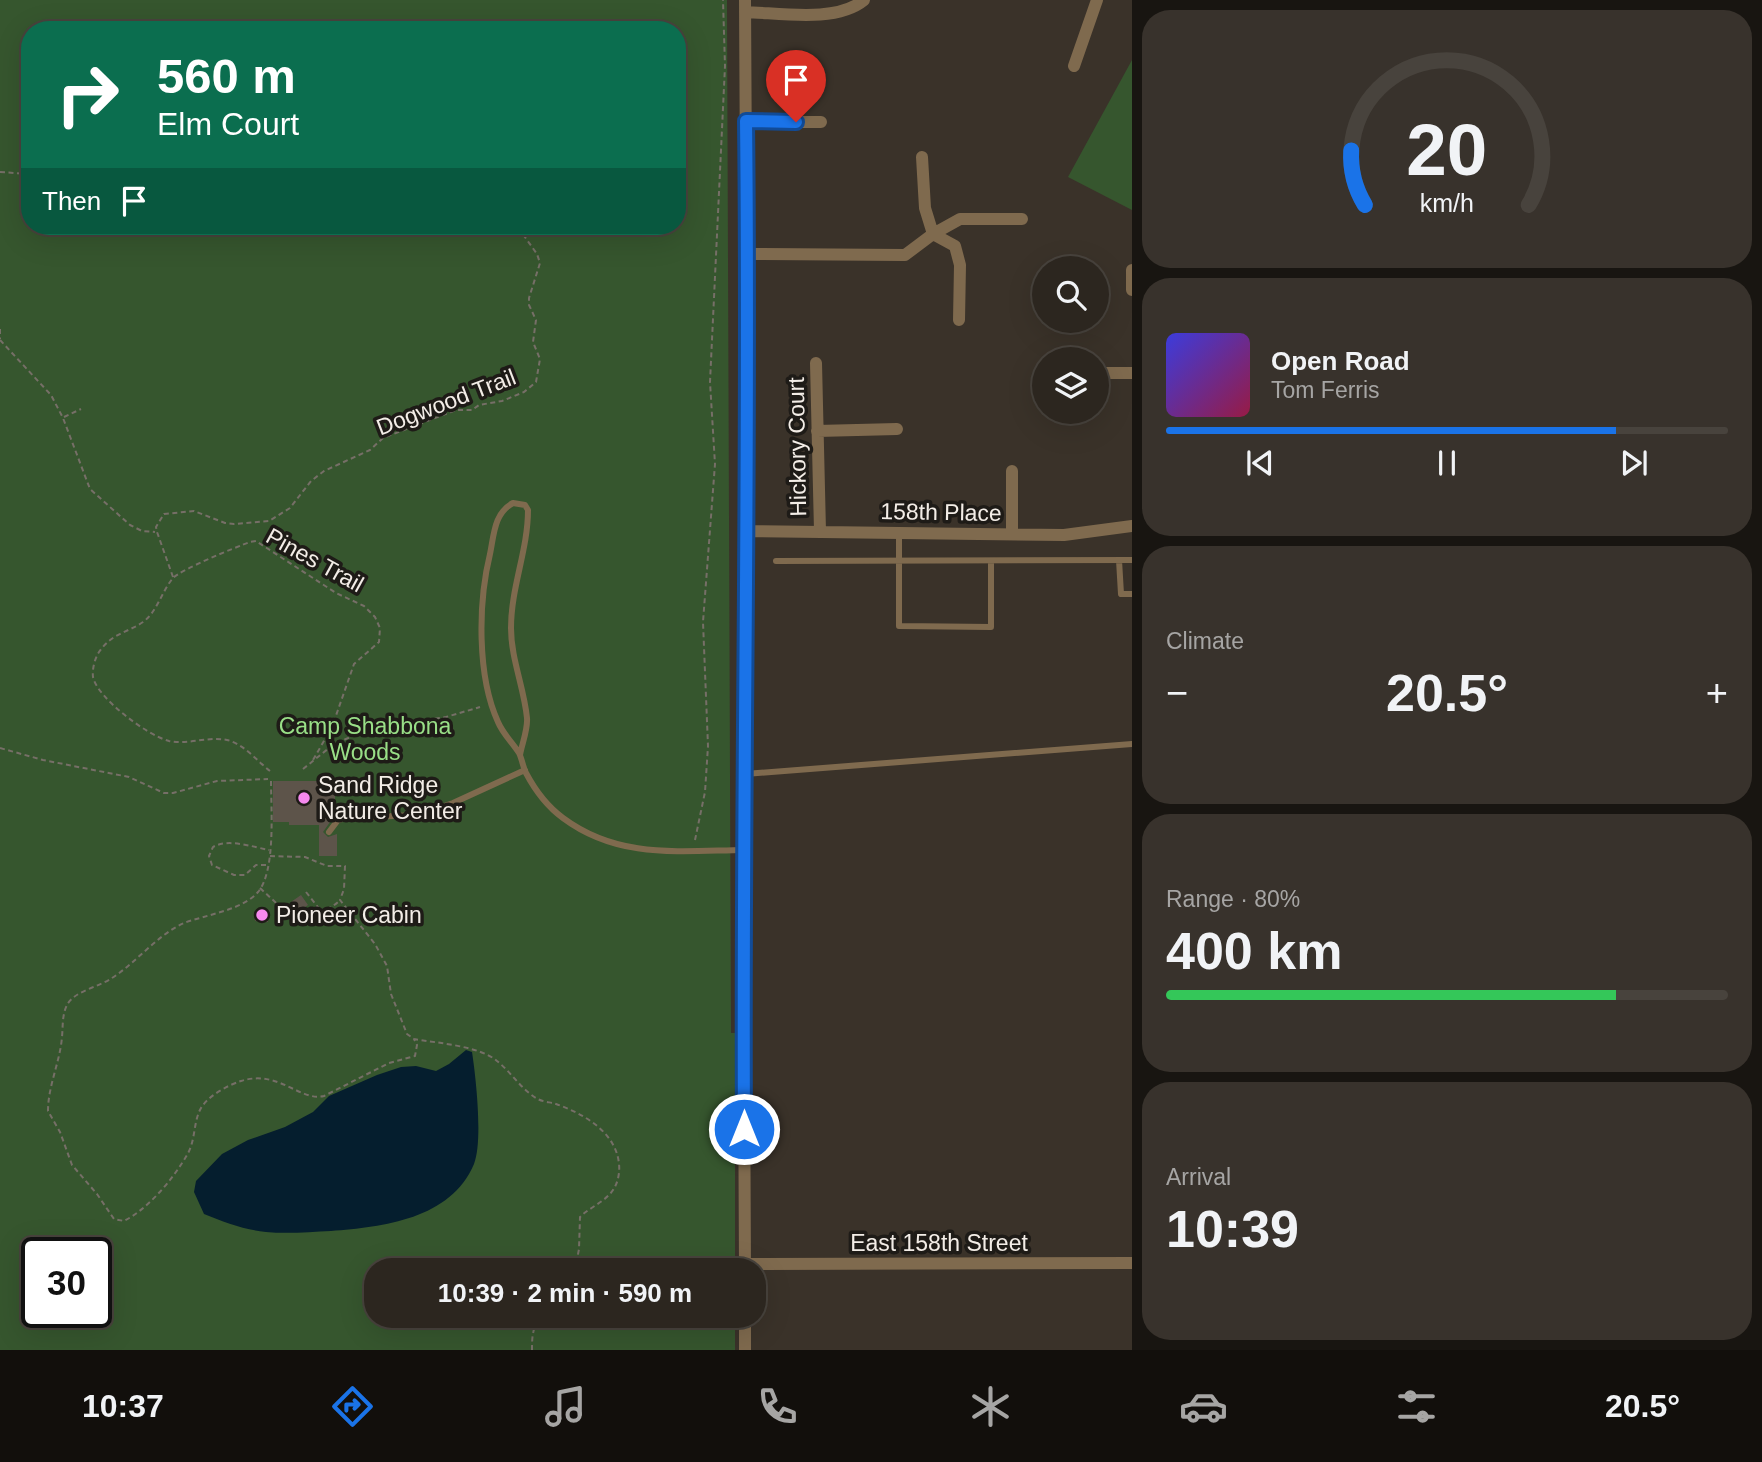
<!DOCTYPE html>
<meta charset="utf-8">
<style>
body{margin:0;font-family:Helvetica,sans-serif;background:#38322c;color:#f1f3f6;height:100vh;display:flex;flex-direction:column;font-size:26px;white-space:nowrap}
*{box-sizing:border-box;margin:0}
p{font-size:23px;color:#a6a5a4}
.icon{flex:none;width:38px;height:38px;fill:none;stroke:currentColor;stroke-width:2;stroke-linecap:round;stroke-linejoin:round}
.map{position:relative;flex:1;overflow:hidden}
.details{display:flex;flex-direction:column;gap:10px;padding:10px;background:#181511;width:630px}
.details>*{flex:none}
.banner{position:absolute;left:21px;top:21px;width:665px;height:214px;border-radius:28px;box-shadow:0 7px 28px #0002,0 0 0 2px #48433d;background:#0b6e4f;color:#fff;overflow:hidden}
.buttons{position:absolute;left:1032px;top:256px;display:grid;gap:14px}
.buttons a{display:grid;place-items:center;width:77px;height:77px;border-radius:50%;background:#2c261f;box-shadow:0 7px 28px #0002,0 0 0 2px #48433d;font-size:35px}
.speed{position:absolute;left:21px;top:1237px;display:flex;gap:14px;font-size:35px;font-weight:700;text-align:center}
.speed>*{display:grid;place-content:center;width:91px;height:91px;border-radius:50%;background:#2c261f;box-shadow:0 7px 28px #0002,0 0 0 2px #48433d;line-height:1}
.speed .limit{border:4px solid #111;border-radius:10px;background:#fff;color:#111}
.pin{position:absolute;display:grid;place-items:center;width:60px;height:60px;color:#fff;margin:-72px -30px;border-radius:50% 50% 50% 0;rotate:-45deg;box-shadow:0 0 7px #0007}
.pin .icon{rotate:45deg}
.me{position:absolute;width:77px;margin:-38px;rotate:0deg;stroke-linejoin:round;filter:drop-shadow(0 0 5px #0008)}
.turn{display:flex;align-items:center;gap:24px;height:147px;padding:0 21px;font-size:32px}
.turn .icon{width:91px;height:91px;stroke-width:2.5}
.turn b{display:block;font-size:49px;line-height:60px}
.then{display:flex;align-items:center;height:66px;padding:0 21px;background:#0003;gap:14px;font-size:26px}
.big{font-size:52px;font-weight:800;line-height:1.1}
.details .card{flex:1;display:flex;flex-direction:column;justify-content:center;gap:10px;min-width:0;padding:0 24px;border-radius:28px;background:#38322c}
.details .dial{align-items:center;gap:0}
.dial svg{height:182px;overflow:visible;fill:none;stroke:#48433d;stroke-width:7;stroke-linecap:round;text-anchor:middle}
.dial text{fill:#f1f3f6;stroke:none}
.song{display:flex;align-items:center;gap:21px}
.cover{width:84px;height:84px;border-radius:10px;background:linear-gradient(135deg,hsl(240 70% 55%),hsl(340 70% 35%))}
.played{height:7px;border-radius:4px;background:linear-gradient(90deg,#1a73e8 80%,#48433d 80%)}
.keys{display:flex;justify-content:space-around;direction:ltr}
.heat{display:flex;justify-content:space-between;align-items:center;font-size:38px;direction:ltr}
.charge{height:10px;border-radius:5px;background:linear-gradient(90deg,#34c759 80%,#48433d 0)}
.trip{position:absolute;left:364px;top:1258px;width:402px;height:70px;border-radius:28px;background:#2c261f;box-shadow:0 7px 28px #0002,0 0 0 2px #48433d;font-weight:800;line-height:70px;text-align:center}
.dock{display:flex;height:112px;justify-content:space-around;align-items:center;background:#120f0c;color:#a6a5a4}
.dock .icon{width:49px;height:49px}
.dock .on{color:#1a73e8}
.dock b{font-size:32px;color:#f1f3f6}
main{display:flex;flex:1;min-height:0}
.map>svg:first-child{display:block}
.green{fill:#36562e;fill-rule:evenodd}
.water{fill:#051e2e}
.building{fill:#5d544a}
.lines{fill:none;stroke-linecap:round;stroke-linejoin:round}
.path{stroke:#766f67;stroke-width:2;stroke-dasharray:5 3.5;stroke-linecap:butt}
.lane{stroke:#7f6a4e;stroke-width:6}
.street{stroke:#7f6a4e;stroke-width:12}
.route-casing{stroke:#114b97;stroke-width:18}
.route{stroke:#1a73e8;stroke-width:12}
.poi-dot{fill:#f689ee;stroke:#1e1b17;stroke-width:2.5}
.labels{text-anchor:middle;stroke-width:7;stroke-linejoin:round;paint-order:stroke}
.street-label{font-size:23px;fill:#f3ede7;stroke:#1e1b17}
.park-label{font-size:23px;fill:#99df87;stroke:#1e1b17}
.poi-label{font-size:23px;fill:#f3ede7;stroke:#1e1b17;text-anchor:start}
</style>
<main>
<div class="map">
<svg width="1132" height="1350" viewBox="0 0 1132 1350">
<rect width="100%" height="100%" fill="#3a3229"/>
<!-- green -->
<path class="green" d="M0,0h727l4,1033h4v237h-359v46h359v34h-735zM30,30h647v196h-647zM37,1253h59v59h-59z
M1132,60v150l-64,-33z"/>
<!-- water -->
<path class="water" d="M466,1050l6,2c4,26 11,89 2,112 -23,55 -91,63 -143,67 -21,1 -44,3 -65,1 -21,-2 -42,-10 -62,-18l-10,-22 2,-11 26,-27 26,-14 37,-13 28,-15 16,-16 48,-21 24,-8 15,-1 20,5 13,-7z"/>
<!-- building -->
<path class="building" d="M273,781h62v34l-12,17 5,5 9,-3v22h-18v-31h-30v-3h-16z
M301,895l7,10 -10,7 -7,-10z
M256,909h12v13l-13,-1z"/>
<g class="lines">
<!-- path -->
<path class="path" d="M0,172l30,2
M0,329v10
M0,340l51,55 12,23 27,71 40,36 12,6 13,1
M64,417l17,-8
M173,577l-16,-45 -1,-5 8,-13 30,-3 31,12 9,1 35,-3 21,-13 21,-27 13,-10 46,-21 13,-12 73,-28h16l7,-5 23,-4 22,-9 12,-10 4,-23 -7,-17 3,-22 -7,-15v-7l11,-35 -3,-9 -20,-28
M0,748l43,12 86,17 35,16h9l44,-12 51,-2
M303,769l31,-25 36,-15 76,-12 34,-10
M270,771c-13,-10 -26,-27 -43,-31 -19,-4 -39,5 -58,1 -21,-5 -72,-43 -76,-64 -1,-8 2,-19 6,-25 13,-19 28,-19 44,-30 14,-10 19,-31 30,-44 9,-9 63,-31 77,-36l6,-1 80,52 28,13 11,11 5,11 -1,14 -25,22 -22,63 -19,33
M271,781c0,27 5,90 -13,111 -15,18 -53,23 -74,31 -27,12 -47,39 -72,55 -13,9 -38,13 -45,27 -5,10 -4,21 -5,32 -2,25 -14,49 -14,74l12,21 12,33 25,29 17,25 10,2c25,-13 49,-42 63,-66 9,-15 6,-33 14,-47 7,-12 27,-23 40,-27 38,-12 59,21 83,15l65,-33 26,-7 2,-11 -3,-6
M695,840l10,-48 3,-46 -5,-124 12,-158 -5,-82 15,-316 -2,-66
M270,856l35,1 22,9h18l-1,23 -4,11 35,44 12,22 4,28 16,40 7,5c23,4 66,7 83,22 14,11 24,28 39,37 6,4 14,4 20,6 28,10 60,28 63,60 1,8 -1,19 -6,26 -8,12 -23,17 -33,27l-1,32 -4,21
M266,865h-10l-11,10h-11l-22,-10 -3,-9 4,-9c15,-9 40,0 56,3
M260,888l27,25c19,-1 38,2 52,-12
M306,892l15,19
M532,1350c0,-13 0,-28 14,-34"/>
<!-- lane -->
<path class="lane" d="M899,532v94l92,1v-66
M1119,560l2,34h11
M776,561l356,-1
M520,755c2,-11 8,-26 7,-37 -3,-31 -16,-59 -16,-90 0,-41 17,-78 17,-118l-3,-5 -12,-2c-19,10 -19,32 -23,51 -12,49 -13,122 8,168 5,12 14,20 21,31 3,6 4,14 7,20 9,17 22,34 37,45 55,41 115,33 180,32
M745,774l387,-30
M329,832l9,-12 8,-2 72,-3 35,-12 72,-33"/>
<!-- street -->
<path class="street" d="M745,0l3,531 -5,319 2,420
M745,12c36,1 91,11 119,-12
M1074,66l23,-66
M745,122h76
M922,157l3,51 8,26 22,12 5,19 -1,55
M747,254l158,1 28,-21 27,-15h62
M1132,270v20
M816,363l4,168
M1097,373h35
M817,431l80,-2
M748,531l316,4 68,-9
M1012,534v-63
M745,1264l387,-1
M745,1316v34"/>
</g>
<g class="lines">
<defs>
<path id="route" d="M744,1129c-2,-336 6,-672 2,-1008l50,1"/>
</defs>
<!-- route casing -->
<use href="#route" class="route-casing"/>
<!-- route -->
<use href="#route" class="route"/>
</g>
<!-- markers -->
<g class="poi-dot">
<circle cx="304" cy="798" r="7"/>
<circle cx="262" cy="915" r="7"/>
</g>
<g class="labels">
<!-- street labels -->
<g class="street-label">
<text transform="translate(446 402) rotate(-21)" y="8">Dogwood Trail</text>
<text transform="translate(797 447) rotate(-91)" y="8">Hickory Court</text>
<text transform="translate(941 512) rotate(1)" y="8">158th Place</text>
<text transform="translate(315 560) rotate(29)" y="8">Pines Trail</text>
<text x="939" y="1251">East 158th Street</text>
</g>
<!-- park labels -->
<g class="park-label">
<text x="365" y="734">Camp Shabbona<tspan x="365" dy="26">Woods</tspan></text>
</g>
<!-- poi labels -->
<g class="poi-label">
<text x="318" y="793">Sand Ridge<tspan x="318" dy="26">Nature Center</tspan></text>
<text x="276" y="923">Pioneer Cabin</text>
</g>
</g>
</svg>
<div class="buttons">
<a><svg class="icon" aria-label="search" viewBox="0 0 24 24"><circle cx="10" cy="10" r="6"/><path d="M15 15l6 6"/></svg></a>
<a><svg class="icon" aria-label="layers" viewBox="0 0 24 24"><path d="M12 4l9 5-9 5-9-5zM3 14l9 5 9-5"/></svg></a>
</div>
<div class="speed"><div class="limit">30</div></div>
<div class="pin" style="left:796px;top:122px;background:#d93025"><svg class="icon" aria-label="arrive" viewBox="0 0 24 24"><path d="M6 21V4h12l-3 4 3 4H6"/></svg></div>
<svg class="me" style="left:744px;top:1129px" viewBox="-20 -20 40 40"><circle r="17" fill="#1a73e8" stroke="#fff" stroke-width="3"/><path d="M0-11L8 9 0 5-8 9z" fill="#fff"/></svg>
<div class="trip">10:39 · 2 min · 590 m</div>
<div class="banner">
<div class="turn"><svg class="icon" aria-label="right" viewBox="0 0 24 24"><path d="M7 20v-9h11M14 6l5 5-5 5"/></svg><div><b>560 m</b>Elm Court</div></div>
<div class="then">Then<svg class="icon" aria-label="arrive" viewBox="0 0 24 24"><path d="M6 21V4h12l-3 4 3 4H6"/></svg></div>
</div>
</div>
<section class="details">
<div class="card dial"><svg viewBox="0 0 100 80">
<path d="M14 69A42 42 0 1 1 86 69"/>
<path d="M14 69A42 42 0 0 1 8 45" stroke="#1a73e8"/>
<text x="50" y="56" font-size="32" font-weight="700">20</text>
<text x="50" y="72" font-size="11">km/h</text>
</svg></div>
<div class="card">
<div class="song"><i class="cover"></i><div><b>Open Road</b><p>Tom Ferris</p></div></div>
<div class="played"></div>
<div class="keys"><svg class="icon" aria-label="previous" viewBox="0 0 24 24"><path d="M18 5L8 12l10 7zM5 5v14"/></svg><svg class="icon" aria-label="pause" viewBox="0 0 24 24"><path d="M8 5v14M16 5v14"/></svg><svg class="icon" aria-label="next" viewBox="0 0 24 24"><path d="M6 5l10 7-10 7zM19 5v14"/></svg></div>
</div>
<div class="card"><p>Climate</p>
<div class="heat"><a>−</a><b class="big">20.5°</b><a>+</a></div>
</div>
<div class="card"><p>Range · 80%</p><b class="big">400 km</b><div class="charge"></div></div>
<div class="card"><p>Arrival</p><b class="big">10:39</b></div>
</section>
</main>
<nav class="dock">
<b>10:37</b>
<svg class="icon on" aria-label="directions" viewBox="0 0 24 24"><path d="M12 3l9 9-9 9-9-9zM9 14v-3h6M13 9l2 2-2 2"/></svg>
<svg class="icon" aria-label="music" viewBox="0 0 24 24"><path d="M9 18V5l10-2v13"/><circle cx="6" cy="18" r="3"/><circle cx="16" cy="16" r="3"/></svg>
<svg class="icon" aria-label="phone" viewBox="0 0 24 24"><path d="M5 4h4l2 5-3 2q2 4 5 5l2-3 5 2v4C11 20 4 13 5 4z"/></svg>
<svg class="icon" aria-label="climate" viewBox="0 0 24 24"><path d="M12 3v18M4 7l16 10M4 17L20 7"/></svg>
<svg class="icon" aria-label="car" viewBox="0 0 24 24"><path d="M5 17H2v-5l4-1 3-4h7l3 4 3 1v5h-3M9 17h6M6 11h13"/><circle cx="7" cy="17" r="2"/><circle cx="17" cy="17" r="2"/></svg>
<svg class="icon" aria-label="filters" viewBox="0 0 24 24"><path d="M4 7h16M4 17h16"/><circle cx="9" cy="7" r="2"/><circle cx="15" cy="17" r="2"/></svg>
<b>20.5°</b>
</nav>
